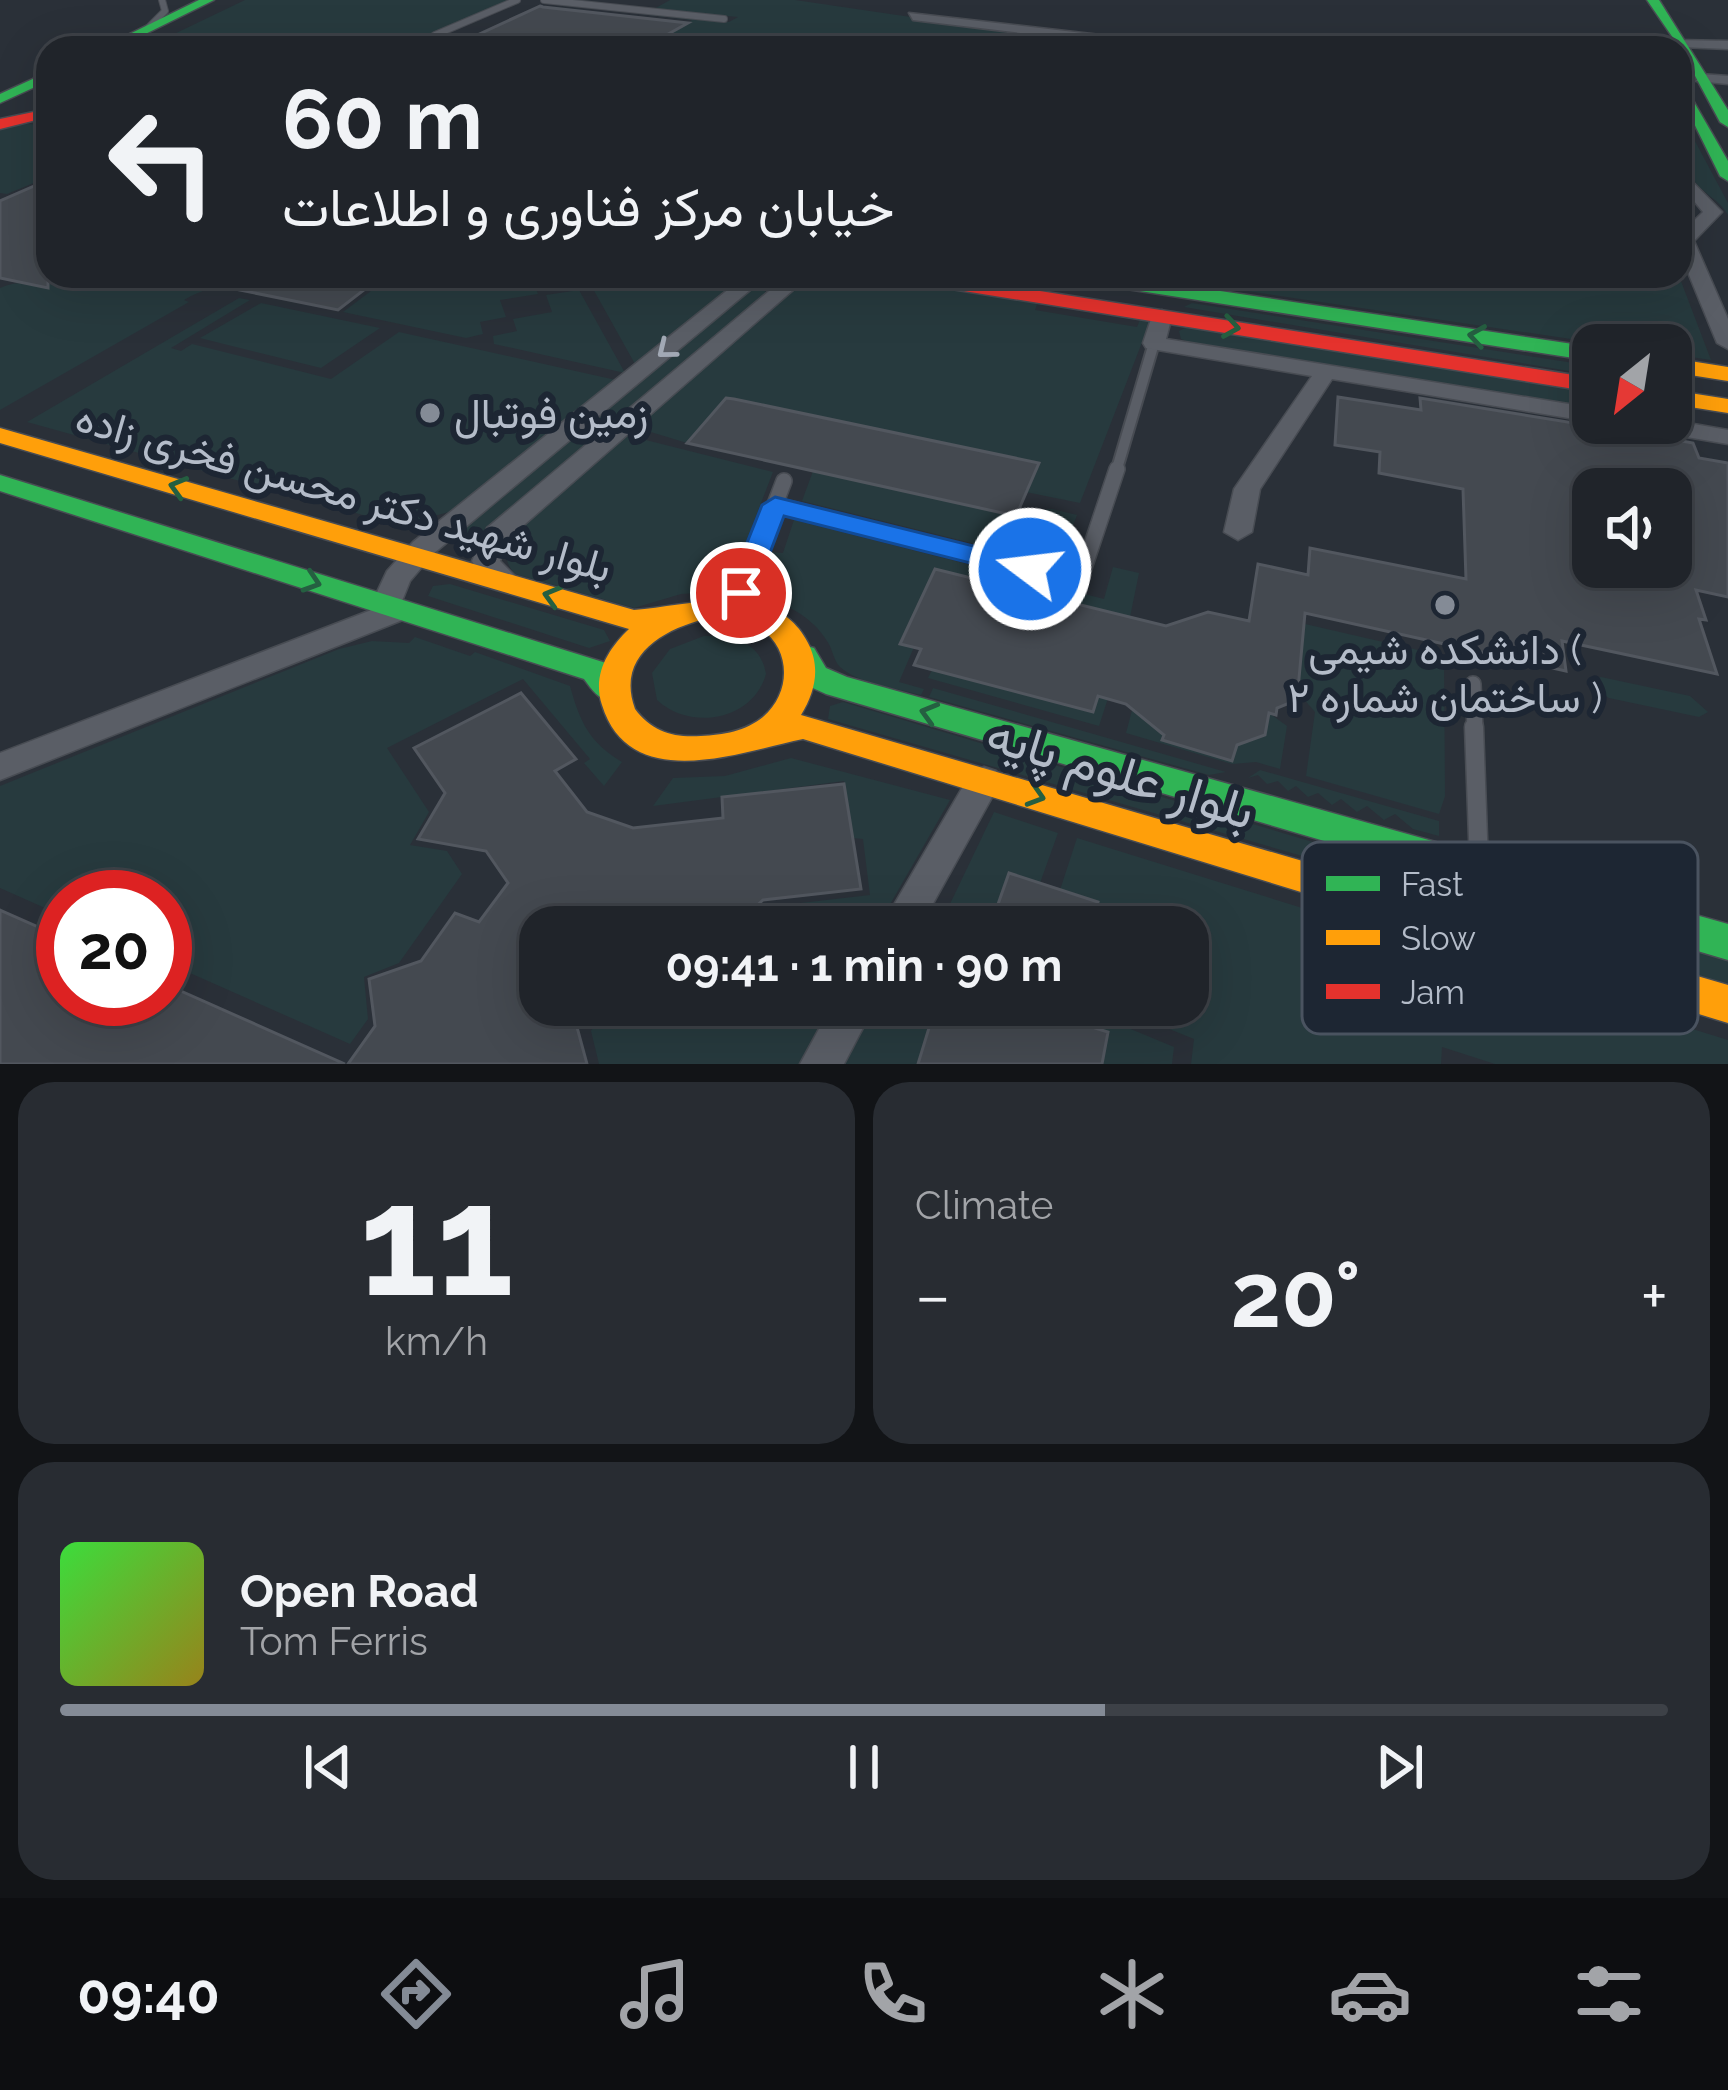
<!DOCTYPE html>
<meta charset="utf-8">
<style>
body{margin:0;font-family:Raleway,Vazirmatn,sans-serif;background:#282c32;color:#f1f3f6;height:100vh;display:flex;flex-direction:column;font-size:45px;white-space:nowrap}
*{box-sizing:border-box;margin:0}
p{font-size:39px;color:#a2a4a8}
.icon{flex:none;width:66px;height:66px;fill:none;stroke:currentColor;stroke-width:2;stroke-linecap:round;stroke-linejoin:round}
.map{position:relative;height:1064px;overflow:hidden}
.side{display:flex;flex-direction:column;gap:18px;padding:18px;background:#121417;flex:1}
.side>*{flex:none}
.hud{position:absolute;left:36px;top:36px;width:1656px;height:252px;border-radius:36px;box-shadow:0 12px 48px #0002,0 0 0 3px #3d4147;background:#20242a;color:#f1f3f6;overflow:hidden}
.needle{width:78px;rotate:210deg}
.controls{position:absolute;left:1572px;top:324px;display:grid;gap:24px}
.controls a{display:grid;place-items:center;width:120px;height:120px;border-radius:24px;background:#20242a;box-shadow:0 12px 48px #0002,0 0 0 3px #3d4147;font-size:60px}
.speed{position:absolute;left:36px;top:870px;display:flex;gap:24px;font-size:60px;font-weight:700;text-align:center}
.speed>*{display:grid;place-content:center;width:156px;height:156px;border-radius:50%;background:#20242a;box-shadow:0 12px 48px #0002,0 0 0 3px #3d4147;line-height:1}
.speed .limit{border:18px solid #d22;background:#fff;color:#111}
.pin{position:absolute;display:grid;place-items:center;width:102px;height:102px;color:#fff;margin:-51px;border:6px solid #fff;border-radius:50%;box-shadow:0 3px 12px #0007}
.me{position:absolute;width:132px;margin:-66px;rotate:285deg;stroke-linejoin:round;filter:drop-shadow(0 0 9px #0008)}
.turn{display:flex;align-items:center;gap:42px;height:252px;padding:0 48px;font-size:54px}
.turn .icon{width:156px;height:156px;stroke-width:2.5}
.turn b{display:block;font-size:84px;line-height:102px}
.big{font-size:90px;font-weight:700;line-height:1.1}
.side .card{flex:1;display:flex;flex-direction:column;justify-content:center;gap:18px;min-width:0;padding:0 42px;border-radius:36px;background:#282c32}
.side .dial{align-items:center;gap:0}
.dial b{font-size:156px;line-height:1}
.song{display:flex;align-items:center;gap:36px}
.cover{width:144px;height:144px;border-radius:18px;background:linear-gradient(135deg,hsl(120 70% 55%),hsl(50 70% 35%))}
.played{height:12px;border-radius:6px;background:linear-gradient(90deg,#848b96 65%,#3d4147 65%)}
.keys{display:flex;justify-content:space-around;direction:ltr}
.heat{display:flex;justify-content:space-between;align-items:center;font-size:66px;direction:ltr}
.side .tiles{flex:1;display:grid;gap:18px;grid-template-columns:1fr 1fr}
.card:last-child{grid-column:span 2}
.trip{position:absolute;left:519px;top:906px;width:690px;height:120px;border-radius:36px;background:#20242a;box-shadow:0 12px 48px #0002,0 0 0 3px #3d4147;font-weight:700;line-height:120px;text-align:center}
.tab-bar{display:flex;height:192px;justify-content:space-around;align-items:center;background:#0d0e11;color:#a2a4a8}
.tab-bar .icon{width:84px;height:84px}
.tab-bar .on{color:#848b96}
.tab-bar b{font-size:54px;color:#f1f3f6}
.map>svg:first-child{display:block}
.green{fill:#273a3e}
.building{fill:#444950;stroke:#52575f;stroke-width:3;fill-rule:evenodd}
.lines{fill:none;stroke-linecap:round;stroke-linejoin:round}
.lane-far3-casing{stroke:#484c53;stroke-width:8}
.lane-far2-casing{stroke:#484c53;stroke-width:14}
.lane-far1-casing{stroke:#484c53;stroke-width:18}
.lane-casing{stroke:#484c53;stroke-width:21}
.street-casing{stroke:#484c53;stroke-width:3}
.fast-casing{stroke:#484c53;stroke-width:3}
.slow-casing{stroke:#484c53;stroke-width:3}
.jam-casing{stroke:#484c53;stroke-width:3}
.lane-far3{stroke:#5a5e66;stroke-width:6}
.lane-far2{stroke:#5a5e66;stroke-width:10}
.lane-far1{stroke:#5a5e66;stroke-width:15}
.lane{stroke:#5a5e66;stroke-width:18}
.street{fill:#5a5e66;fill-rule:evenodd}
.fast{fill:#30b455;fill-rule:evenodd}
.slow{fill:#ff9f0a;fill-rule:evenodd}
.jam{fill:#e5322d;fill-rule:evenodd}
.oneway{stroke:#255f41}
.oneway2{stroke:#a2a9b5}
.route{fill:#1a73e8;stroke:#114b97;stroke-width:3}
.poi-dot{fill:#848b96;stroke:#1d2633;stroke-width:4.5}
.labels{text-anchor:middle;stroke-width:12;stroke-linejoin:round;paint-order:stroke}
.poi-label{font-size:42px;fill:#b4bcc9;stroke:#1d2633;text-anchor:start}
.street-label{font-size:42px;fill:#b4bcc9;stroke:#1d2633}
.near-street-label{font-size:51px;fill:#b4bcc9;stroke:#1d2633}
.key{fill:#1d2633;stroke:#4a5360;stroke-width:3}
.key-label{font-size:33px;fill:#b4bcc9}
</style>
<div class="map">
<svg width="1728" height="1064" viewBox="0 0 1728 1064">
<rect width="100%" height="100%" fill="#2a3038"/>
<!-- green -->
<path class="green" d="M245,0h263l-85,37 39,6 2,5h-319z
M670,0h125l211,31 17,6 6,8 -373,3 12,-4 2,-6h-6l28,-18 -52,-6 3,-2 86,10 9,-5 -84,-8z
M1680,113l48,90v12c-9,-16 -24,-20 -34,-35 -15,-20 -14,-43 -14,-67z
M27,124l21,1v52l-41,17 -7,-1v-66z
M69,276h168c-18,11 -35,13 -53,24l5,2 -189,108v-122c25,-12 38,3 69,-12z
M391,276h140l7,18 -38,6 6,17 -26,5 3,12 -17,4 -123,-26z
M639,276h104l-108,88 -43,-77z
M818,276h69l151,25 -3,9 102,17 4,-10 10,2 -71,184 -54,-11 12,-29 -311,-65 -40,45 -56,-17 171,-146z
M1204,276h475l32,84 -40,-6v-9h-60l-418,-62z
M760,287l7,6 -289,244 -12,4 -9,-4 3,-7 291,-241z
M579,290l46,83 -131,-29 -1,-8 24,-5 -4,-12 39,-7 -6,-17z
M239,298l11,2 -79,48 10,3 11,-7 139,35 68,-47 217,48 -167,132 -50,13 -372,-103z
M261,303l119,25 -59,40 -121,-30z
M1192,303l401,63v9l-409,-68z
M1187,327l406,62v21l-396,-65 -16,-6 -2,-8z
M622,434l151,38 -46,119 -46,3 -47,14 -119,-34c-11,-12 -11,-25 -6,-40z
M813,471l203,45 -16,34 -198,-49z
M1052,509l25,6 -17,45 -45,-7c8,-19 13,-44 37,-44z
M794,520l310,79 9,-32 26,6 -9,44 -195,-48 -17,36 37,10 -41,32 -15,35 25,7 -3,6c-26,-7 -62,-11 -81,-28 -7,-7 -7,-18 -13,-26 -16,-26 -43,-38 -71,-46l16,-43 11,1z
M450,584l154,46 6,11 -21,7 -161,-52 5,-10z
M1305,624l139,32 1,140 -6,18 -133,-38 9,-64 -26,-30 10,2z
M704,636c29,-1 57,6 62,38 -13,47 -76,57 -109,26l-5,-27 18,-24z
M415,637l55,19 5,-4 95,34c10,36 19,56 52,76l-18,24 -20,-23 6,-4 -67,-80 -136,69 42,64 -19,33 37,6 15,23 -63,89 -35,14 4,42 -18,25 -185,-82v-65h-102v19l-63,-28v-102l339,-137 33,-8 37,2z
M932,670l160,42 6,-16 12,-4 -11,34 -171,-48z
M1601,677l89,19 18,16 -9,5 -90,-19 -17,-11 2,-8z
M933,688l293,84 -17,3 -280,-78z
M1135,699l29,36 -1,6 69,20 5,-16 27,-10 5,-22 18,13 -7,43 -24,-7 -24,2 -106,-31z
M843,702l537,160 5,14 -3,3 -554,-160 2,-13z
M791,758l159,42 -73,127h-132l21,-20 104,-12 -7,-56 -10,-1 -9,-57 -191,25 20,-28 52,-2z
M1260,770l179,51v15l-26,-7 -18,-15 -11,6 -17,-14 -10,6 -16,-13 -9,6 -14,-12 -10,4 -12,-11 -8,5 -10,-10 -11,3 -9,-9 -10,3z
M994,812l64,21 -18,50 -31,-10 -19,54h-51z
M1077,838l651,202v24h-233l-53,-17 -1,17h-250l3,-25 -84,-34h78v-78h-97l6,-25 -37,-12z
M1483,889l245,70v29l-245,-76 -8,-14z
M606,1005h227l-34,59h-200l-8,-33z
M876,1005h60l-18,59h-75z
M1021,1005h52l101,42 -2,17h-70l5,-32z"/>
<!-- building -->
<path class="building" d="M540,6l3,1 145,16 -45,25h-194z
M48,180v108l-48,-10v-77z
M231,276h151l-44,34 -108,-22z
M1338,397l83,13 -1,-12 172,28 11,-3 29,5 12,6 49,9 6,15 29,5v134l-32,-7 10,30 -7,-1 18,55 -155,-33 4,30 -261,-58 -8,87 -20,8 -1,7 -7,-2 -4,22 -28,10 -5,16 -70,-21 2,-5 -38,-31 -28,-8 -5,16 -179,-47 7,-16 -21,-5 35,-75 231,57 42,-14 41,9 9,-57 50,11 2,-27 156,31 -3,-90 -84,-16 1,-21 -45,-7zM1593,489h78v78h-78z
M726,398l8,1 305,64 -23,53 -329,-73z
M521,693l55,66 -21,12 32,41 46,16 90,-10 -1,-21 122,-13 17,105 -98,11 -29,27h-34l-19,-17 -62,7 -16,10h-63v78h31l16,59h-239l27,-38 -6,-47 52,-18 34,-48 24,9 29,-39 -22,-32 -68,-12 27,-46 -31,-45z
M1009,873l89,29 -7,25h-101z
M0,910l63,28v61h102v-15l180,80h-345z
M936,1005h85l87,27 -6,32h-184z"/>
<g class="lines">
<defs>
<path id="lane-far3" d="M544,0l180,19
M148,28l17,-17 -3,-11
M435,35l82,-35"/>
<path id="lane-far2" d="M1116,472l38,-129"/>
<path id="lane-far1" d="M775,505l289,73 17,-1 36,-108
M735,609l49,-128
M1473,684l2,46"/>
<path id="lane" d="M1474,727l5,138"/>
<path id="street" d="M909,13l269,31 6,4h-38l-233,-28z
M1676,40l52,1v8l-47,-2z
M1701,74l27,2v8l-32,-3z
M1680,169l42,43 -28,29 34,78v30l-11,-6 -37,-90v-19l23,-22 -23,-28z
M745,276h22l-334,278 -23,27 -8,20 13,9 -5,7 -410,163v-27l374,-144 -3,-4 16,-34 26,-29z
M787,276h22l-300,262 -9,23 23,23 -4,7c-22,6 -38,-11 -47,-30l15,-33z
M1162,310l10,6 -6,23 427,69v14l-261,-43 -72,110 -8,43 -14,8 -14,-8 10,-43 78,-113 -166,-28 -3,-5 9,-27z
M1671,420l57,10v14l-83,-14 -12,-7z
M984,767l12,4 5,10 -81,146h-39l91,-156z
M832,1005h43l-31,59h-44z"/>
<path id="fast" d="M199,0h15l-97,48h-16z
M1647,0h12l69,110v17l-8,-5 -40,-74z
M48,72v9l-48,22v-9z
M1681,97h10l37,64v20l-8,-5z
M1120,276l473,71v14l-505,-78 -10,-6z
M0,475l606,188 20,27 -5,8c-20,6 -26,-4 -37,-19l-584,-188z
M803,645l11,3 12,20 21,9 881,247v36l-902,-266 -22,-10 -16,-28 4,-8z"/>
<path id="slow" d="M1671,358l57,9v14l-57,-9z
M1671,390l57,9v14l-57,-9z
M0,428l634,182c56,-4 141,-32 174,33 13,25 7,49 -7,72l927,270v38l-925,-284c-63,13 -173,56 -201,-34 -10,-30 6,-56 27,-76l-629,-186zM705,619c12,1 26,-1 38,2 45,11 55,66 20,96 -17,14 -40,18 -62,19 -27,2 -49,-4 -66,-27 -19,-52 26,-79 70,-90z"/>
<path id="jam" d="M48,109v8l-48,12v-10z
M898,276h47l648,102v14l-685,-110z"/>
</defs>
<!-- lane-far3 casing -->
<use href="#lane-far3" class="lane-far3-casing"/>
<!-- lane-far2 casing -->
<use href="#lane-far2" class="lane-far2-casing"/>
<!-- lane-far1 casing -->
<use href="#lane-far1" class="lane-far1-casing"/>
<!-- lane casing -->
<use href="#lane" class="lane-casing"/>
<!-- street casing -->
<use href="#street" class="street-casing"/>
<!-- fast casing -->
<use href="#fast" class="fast-casing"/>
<!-- slow casing -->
<use href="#slow" class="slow-casing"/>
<!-- jam casing -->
<use href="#jam" class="jam-casing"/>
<!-- lane-far3 -->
<use href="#lane-far3" class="lane-far3"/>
<!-- lane-far2 -->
<use href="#lane-far2" class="lane-far2"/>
<!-- lane-far1 -->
<use href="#lane-far1" class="lane-far1"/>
<!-- lane -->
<use href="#lane" class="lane"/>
<!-- street -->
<use href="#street" class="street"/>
<!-- fast -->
<use href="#fast" class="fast"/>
<!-- slow -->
<use href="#slow" class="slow"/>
<!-- jam -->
<use href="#jam" class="jam"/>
</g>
<!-- one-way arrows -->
<defs><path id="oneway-chevron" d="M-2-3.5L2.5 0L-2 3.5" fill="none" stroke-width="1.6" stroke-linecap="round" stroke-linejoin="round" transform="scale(3)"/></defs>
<g class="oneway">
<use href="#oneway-chevron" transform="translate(1231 327) rotate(9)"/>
<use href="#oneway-chevron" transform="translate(1477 336) rotate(-171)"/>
<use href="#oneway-chevron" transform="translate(178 487) rotate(-164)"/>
<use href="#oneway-chevron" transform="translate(312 582) rotate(18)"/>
<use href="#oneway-chevron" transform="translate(552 596) rotate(-164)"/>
<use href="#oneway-chevron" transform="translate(929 713) rotate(-164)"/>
<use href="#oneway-chevron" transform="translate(1036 796) rotate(17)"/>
</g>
<use class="oneway2" href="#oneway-chevron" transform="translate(666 350) rotate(141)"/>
<!-- route -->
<path class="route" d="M775,497l255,63 14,9 -14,9 -246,-62 -32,84h-21l-4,-7 35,-88z"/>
<!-- markers -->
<g class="poi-dot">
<circle cx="430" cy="413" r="12"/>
<circle cx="1445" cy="605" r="12"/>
</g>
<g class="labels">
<!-- poi labels -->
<g class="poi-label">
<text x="454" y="428">زمین فوتبال</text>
<text x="1445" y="664" text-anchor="middle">دانشکده شیمی (<tspan x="1445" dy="48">ساختمان شماره ۲ )</tspan></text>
</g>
<!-- street labels -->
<g class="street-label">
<text transform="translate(344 492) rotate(16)" y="15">بلوار شهید دکتر محسن فخری زاده</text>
</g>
<!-- near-street labels -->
<g class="near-street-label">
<text transform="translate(1121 772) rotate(17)" y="18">بلوار علوم پایه</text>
</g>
</g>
<!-- legend -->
<rect x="1302" y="842" width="396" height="192" rx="18" class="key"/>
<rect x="1326" y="876" width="54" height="15" fill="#30b455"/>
<rect x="1326" y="930" width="54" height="15" fill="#ff9f0a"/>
<rect x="1326" y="984" width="54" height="15" fill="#e5322d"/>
<g class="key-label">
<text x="1401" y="896">Fast</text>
<text x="1401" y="950">Slow</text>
<text x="1401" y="1004">Jam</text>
</g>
</svg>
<div class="controls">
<a><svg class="needle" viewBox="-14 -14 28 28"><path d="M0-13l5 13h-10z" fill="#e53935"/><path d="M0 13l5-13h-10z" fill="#a2a4a8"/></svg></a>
<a><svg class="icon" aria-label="sound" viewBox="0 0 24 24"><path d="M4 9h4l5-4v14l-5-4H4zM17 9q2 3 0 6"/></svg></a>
</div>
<div class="speed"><div class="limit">20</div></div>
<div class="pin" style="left:741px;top:593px;background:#d93025"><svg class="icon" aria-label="arrive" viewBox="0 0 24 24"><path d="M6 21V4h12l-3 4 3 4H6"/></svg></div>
<svg class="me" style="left:1030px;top:569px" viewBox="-20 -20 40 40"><circle r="17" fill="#1a73e8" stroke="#fff" stroke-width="3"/><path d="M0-11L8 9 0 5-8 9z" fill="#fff"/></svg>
<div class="trip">09:41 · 1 min · 90 m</div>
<div class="hud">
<div class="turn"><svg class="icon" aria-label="left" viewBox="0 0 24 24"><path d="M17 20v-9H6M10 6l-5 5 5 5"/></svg><div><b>60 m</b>خیابان مرکز فناوری و اطلاعات</div></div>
</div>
</div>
<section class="side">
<div class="tiles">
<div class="card dial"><b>11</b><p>km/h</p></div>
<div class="card"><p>Climate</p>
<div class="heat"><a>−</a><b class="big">20°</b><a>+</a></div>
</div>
<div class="card">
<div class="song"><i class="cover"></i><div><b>Open Road</b><p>Tom Ferris</p></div></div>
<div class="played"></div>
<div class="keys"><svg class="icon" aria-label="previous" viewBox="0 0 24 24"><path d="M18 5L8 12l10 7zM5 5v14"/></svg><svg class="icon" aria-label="pause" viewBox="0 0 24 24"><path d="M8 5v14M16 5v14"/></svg><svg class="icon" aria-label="next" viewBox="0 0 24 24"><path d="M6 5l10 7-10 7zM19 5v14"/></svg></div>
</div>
</div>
</section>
<nav class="tab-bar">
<b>09:40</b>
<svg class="icon on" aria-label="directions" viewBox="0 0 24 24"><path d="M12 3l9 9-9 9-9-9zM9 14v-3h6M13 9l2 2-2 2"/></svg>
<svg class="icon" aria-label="music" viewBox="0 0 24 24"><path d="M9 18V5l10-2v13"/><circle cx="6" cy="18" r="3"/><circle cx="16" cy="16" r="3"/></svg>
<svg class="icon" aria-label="phone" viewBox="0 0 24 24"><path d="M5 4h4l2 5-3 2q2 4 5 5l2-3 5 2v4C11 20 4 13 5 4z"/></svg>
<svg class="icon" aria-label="climate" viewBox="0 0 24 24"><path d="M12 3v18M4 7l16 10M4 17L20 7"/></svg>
<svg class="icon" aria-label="car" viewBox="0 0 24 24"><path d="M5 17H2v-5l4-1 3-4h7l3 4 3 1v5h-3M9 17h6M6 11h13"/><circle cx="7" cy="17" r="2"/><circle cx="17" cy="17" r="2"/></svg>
<svg class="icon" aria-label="filters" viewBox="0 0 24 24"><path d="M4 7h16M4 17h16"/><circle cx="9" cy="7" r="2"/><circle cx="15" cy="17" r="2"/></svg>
</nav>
